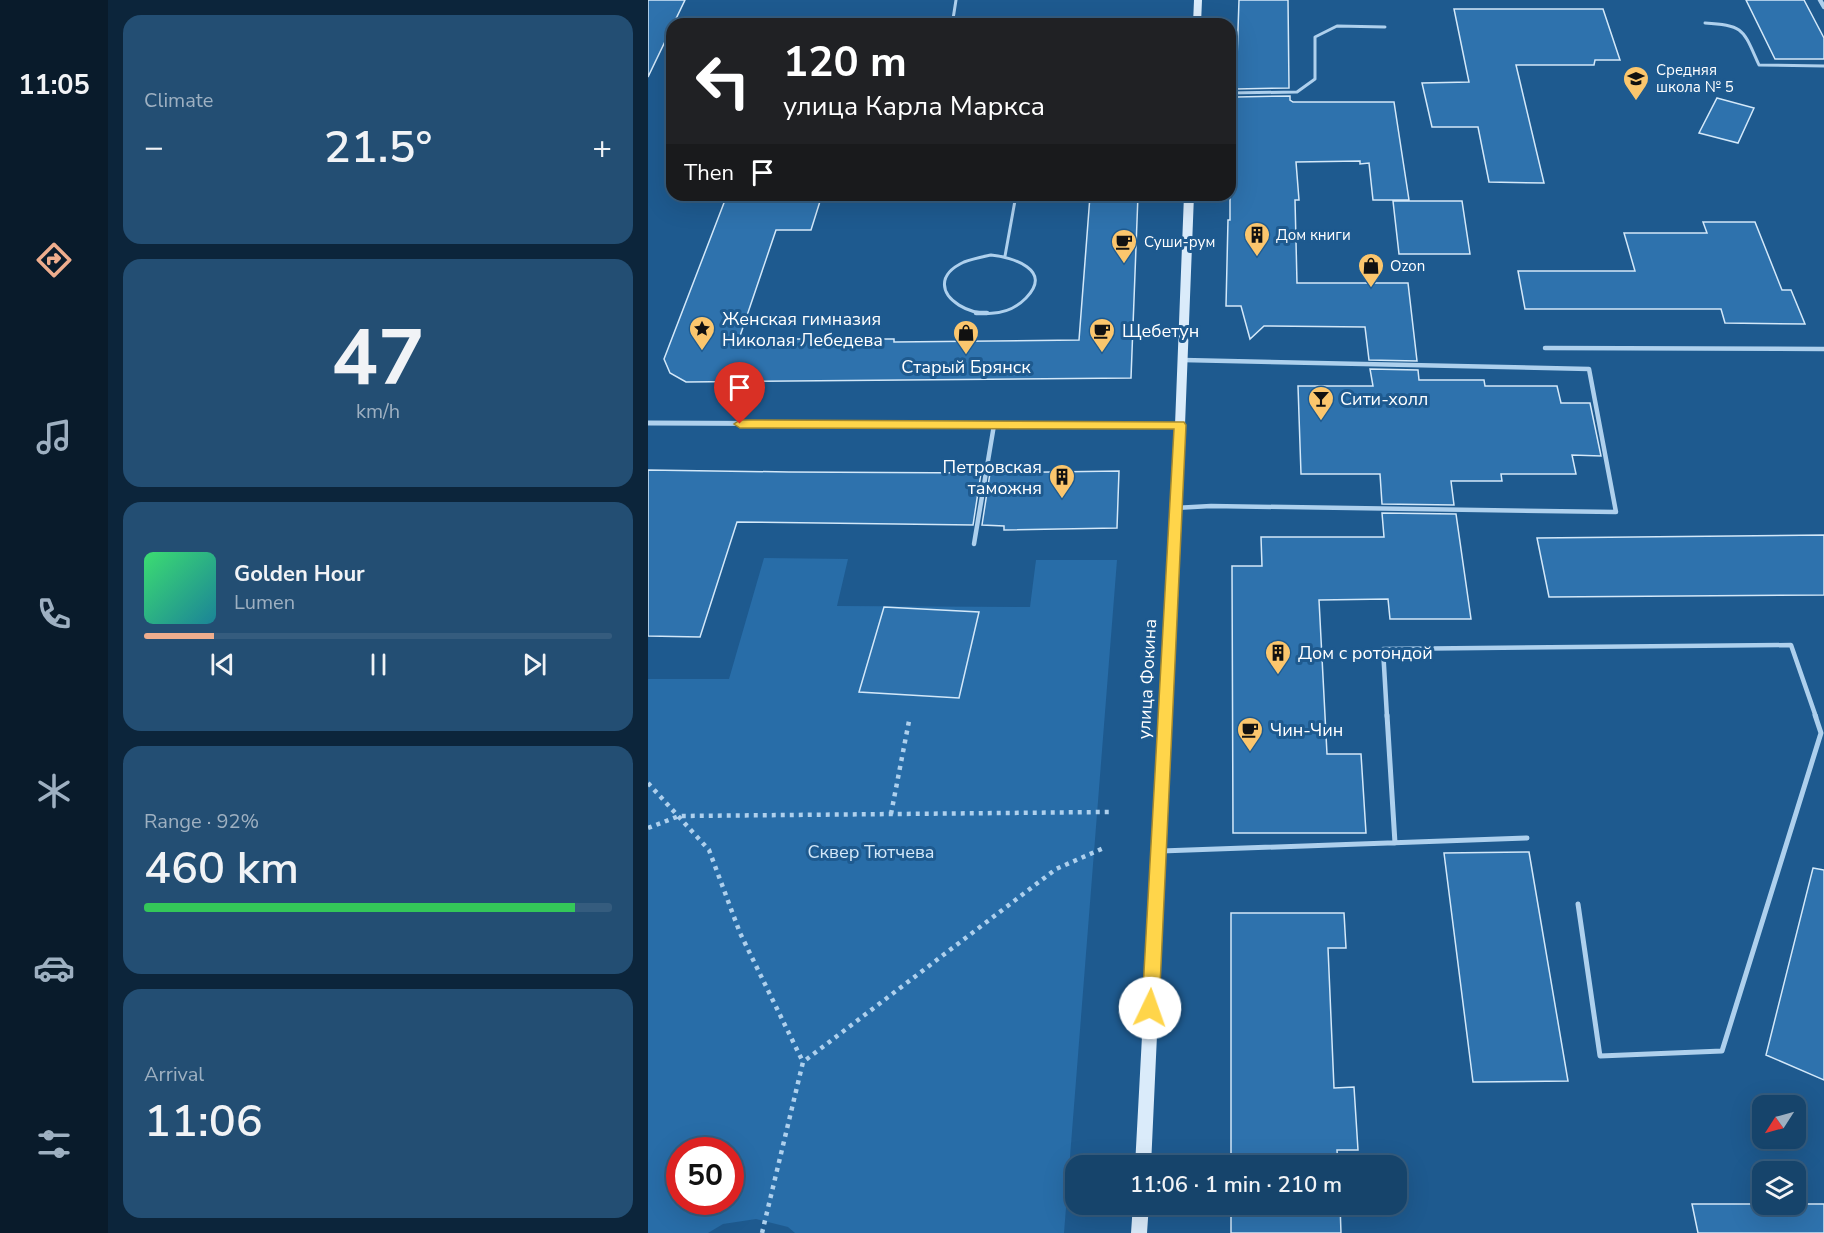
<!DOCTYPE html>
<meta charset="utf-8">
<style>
body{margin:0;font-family:"Nunito Sans",sans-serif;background:#234e73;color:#f1f3f6;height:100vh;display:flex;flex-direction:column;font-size:22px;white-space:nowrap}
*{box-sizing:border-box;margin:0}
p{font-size:20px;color:#9eb0c1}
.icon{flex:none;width:33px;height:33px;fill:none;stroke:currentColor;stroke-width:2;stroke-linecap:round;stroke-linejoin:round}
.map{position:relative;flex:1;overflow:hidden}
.panel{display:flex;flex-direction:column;gap:15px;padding:15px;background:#0c253b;width:540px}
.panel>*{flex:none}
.top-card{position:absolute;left:18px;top:18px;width:570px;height:183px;border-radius:18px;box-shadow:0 6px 24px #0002,0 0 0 2px #355c7e;background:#202124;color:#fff;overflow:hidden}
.needle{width:39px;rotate:234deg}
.fabs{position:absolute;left:1104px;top:1095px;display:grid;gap:12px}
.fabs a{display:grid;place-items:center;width:54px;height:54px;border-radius:12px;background:#16446b;box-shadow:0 6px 24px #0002,0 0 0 2px #355c7e;font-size:30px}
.speed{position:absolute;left:18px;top:1137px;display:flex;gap:12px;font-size:30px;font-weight:700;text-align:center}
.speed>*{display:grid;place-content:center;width:78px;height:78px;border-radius:50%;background:#16446b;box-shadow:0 6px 24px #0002,0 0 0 2px #355c7e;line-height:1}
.speed .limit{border:9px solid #d22;background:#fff;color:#111}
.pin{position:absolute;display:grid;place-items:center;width:51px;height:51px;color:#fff;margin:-62px -26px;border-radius:50% 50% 50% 0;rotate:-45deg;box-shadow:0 0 6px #0007}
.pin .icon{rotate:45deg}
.me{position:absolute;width:66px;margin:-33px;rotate:3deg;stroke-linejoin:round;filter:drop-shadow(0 0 4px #0008)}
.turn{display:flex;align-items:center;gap:21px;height:126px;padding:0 18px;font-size:27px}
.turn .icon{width:78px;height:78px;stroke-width:2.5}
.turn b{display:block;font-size:42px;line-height:51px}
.then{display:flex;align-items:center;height:57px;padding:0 18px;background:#0003;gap:12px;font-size:22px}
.big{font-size:45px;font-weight:600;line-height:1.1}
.panel .card{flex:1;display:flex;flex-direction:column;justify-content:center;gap:9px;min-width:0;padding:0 21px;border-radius:18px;background:#234e73}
.panel .dial{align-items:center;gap:0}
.dial b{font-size:78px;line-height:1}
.song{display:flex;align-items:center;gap:18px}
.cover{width:72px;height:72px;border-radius:9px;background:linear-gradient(135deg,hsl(140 70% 55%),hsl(190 70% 35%))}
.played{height:6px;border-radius:3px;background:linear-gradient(90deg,#eead8d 15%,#355c7e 15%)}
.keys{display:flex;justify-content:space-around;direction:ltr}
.heat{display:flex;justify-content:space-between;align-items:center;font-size:33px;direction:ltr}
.charge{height:9px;border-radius:4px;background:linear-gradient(90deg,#34c759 92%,#355c7e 0)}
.trip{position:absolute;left:417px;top:1155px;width:342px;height:60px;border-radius:18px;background:#16446b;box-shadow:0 6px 24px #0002,0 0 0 2px #355c7e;font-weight:600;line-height:60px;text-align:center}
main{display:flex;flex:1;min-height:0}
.tab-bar{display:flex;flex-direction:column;width:108px;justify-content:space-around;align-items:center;background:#091b2b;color:#9eb0c1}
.tab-bar .icon{width:42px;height:42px}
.tab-bar .active{color:#eead8d}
.tab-bar b{font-size:27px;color:#f1f3f6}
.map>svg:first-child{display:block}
.green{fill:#286da8;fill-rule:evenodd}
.building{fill:#2e72ad;stroke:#d3e8f9;stroke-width:1.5}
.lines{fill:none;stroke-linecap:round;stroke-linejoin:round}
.path{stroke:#aed0ed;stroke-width:4.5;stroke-dasharray:4 5;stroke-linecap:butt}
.service-far2{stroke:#aed0ed;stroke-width:3}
.service-far1{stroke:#aed0ed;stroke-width:4.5}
.service{stroke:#aed0ed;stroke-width:5}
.minor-far1{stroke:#aed0ed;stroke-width:4.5}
.minor{stroke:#aed0ed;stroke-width:5}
.secondary{fill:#daebfa;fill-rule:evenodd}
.route{fill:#ffd54a;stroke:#a68a30;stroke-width:1.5}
.labels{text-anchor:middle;stroke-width:6;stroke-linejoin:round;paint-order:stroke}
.far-poi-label{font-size:15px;fill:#fff;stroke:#1e5a8f;text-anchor:start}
.poi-label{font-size:18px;fill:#fff;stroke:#1e5a8f;text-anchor:start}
.street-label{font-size:18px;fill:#fff;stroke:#1e5a8f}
.park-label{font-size:18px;fill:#d3e8f9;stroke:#1e5a8f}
</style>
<main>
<nav class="tab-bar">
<b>11:05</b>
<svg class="icon active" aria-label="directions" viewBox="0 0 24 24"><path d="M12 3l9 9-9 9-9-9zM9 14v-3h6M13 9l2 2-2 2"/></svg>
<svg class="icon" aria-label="music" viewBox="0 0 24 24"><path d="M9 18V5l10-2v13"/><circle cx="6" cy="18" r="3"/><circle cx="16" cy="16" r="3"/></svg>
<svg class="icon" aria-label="phone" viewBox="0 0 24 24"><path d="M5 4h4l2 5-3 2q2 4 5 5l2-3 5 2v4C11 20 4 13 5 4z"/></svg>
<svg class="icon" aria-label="climate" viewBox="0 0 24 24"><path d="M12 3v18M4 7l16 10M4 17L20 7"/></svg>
<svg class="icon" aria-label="car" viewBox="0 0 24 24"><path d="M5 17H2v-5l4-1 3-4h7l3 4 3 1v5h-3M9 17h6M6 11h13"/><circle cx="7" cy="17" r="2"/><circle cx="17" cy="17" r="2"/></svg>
<svg class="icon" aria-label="filters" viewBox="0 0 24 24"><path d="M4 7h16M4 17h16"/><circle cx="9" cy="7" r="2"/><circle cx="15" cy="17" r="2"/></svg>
</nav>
<section class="panel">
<div class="card"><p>Climate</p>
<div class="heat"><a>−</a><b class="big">21.5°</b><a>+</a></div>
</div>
<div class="card dial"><b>47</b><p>km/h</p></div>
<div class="card">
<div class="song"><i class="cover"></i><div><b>Golden Hour</b><p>Lumen</p></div></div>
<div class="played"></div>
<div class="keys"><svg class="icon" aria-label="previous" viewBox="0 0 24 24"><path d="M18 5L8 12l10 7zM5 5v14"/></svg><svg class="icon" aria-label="pause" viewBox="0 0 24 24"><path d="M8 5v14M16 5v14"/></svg><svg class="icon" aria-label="next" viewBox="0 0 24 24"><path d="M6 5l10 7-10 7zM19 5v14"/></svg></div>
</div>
<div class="card"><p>Range · 92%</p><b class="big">460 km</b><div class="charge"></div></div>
<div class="card"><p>Arrival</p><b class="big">11:06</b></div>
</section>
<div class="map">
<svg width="1176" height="1233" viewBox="0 0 1176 1233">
<rect width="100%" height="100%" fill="#1e5a8f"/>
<!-- green -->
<path class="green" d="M116,558l84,1 -11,47 193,1 6,-47h81l-53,673h-269l-7,-6 -32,-8 -33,5 -15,9h-60v-554h81zM32,1150h50v52h-50z"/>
<!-- building -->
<path class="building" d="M0,0h37l-37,77z
M591,0h49l1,88 -53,1z
M1098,0h58l20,38v21h-49z
M806,9h149l17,51h-25l-1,5h-78l28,118 -55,-1 -11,-55h-46l-10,-44 47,-1z
M642,96v4l3,2h101l15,98h-36l-4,-37 -9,1v-3l-64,1 3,38h-4l2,83h111l9,78 -48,-1 -4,-33 -101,-1 -14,13 -9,-33h-15l2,-86h2v-106h4v-14l2,-3z
M1069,98l37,10 -16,35 -39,-10z
M79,195h95l-11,35h-35l-37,109h155v3l185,-2 11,-144 48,-1 -7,183 -445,4 -16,-9 -6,-14z
M745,201h69l8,53h-71z
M1055,222h52l27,68h9l14,34 -80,-1 -4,-14h-196l-7,-38h117l-11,-38h83z
M722,369l48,1 1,10h65l1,6h72l4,17h29l11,53 -29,-1 4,19h-75l1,7h-51l3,24 -72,-1 -2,-30h-79l-3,-88h75z
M0,470l141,2 192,1 -8,52 -236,-3 -37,115 -52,-1z
M471,471l-2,57 -113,2v-4l-22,-1 8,-52z
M734,513l74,1 15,105h-81l-2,-20 -69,1 8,154h34l5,79h-133l-1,-267h30l-1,-29h123z
M1176,535v60l-275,2 -12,-59z
M236,607l95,5 -20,86 -100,-6z
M881,852l39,229 -95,1 -29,-229z
M1165,868l11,2v210l-58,-25z
M583,913h113l2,35h-18l6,140 20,-1 4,63h-21l1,16h-107z
M583,1204h109l1,29h-110z
M1044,1204h132v29h-126z"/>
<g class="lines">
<!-- path -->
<path class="path" d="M0,783l61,67 31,83 63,129
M243,814l18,-93
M0,828l31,-12 430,-4
M114,1233l41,-171 253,-193 50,-22"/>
<!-- service-far2 -->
<path class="service-far2" d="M333,21l111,-1 -1,4
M1057,23c40,2 38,7 54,42l65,1
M59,24l2,-6 244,1 3,-19
M582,93l67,-1 18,-13v-42l22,-11 48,1
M343,255c21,2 63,15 35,43 -40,41 -118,-10 -62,-36 8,-3 18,-5 27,-7z
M357,256l11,-61"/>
<!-- service-far1 -->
<path class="service-far1" d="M328,313h11
M897,348l279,1
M527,508l36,-2 405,6 -27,-143 -406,-9
M326,544l20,-119
M739,717l-4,-68 408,-4 25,72"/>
<!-- service -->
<path class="service" d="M739,715l8,128
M513,851l366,-13
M930,904l22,152 122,-5 99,-318 -6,-18"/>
<!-- minor-far1 -->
<path class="minor-far1" d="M1172,0l4,7"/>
<!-- minor -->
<path class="minor" d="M0,423l532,2"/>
<!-- secondary -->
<path class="secondary" d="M546,0h8l-1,24h-8z
M536,195h10l-9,230 -34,741h-16l40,-741z
M485,1204h16l-2,29h-16z"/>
</g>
<!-- route -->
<path class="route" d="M92,420l444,2 2,3 -27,583 -3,6 -6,2 -6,-2 -2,-6 32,-579 -434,-1 -6,-4z"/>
<!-- icons -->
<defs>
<symbol id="school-pin" viewBox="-11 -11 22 30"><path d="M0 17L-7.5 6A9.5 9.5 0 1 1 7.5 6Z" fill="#fbc66d" stroke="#1e5a8f"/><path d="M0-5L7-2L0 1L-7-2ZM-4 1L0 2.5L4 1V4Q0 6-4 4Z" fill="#111"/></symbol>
<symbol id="building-pin" viewBox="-11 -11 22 30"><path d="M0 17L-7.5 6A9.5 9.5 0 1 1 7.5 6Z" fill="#fbc66d" stroke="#1e5a8f"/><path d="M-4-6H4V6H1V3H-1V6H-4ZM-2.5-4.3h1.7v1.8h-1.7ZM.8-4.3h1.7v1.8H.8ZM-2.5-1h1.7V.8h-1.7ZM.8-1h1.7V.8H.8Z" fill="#111"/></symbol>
<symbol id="cafe-pin" viewBox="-11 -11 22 30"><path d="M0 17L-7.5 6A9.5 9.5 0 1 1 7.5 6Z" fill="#fbc66d" stroke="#1e5a8f"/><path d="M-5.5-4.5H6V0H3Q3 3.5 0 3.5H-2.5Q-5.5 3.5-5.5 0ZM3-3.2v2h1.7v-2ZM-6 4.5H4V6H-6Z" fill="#111"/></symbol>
<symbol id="shop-pin" viewBox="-11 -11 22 30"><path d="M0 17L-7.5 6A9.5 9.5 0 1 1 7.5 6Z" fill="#fbc66d" stroke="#1e5a8f"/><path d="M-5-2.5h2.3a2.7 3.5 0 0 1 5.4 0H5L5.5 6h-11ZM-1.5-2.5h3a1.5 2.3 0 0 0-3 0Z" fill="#111"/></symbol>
<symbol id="sight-pin" viewBox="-11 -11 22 30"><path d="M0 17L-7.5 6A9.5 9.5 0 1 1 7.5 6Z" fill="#fbc66d" stroke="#1e5a8f"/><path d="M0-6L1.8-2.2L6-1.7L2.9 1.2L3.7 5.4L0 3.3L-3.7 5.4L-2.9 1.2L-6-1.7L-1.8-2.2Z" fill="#111"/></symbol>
<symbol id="bar-pin" viewBox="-11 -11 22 30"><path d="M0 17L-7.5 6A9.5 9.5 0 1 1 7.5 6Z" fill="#fbc66d" stroke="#1e5a8f"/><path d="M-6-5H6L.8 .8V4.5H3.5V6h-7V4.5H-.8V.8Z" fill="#111"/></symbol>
</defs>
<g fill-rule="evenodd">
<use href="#school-pin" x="973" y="64" width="30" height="40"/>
<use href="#building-pin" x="594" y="220" width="30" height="40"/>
<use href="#cafe-pin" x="461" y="227" width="30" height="40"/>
<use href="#shop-pin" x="708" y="251" width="30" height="40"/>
<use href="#sight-pin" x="39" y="314" width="30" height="40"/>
<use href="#cafe-pin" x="439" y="316" width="30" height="40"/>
<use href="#shop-pin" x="303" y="318" width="30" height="40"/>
<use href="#bar-pin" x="658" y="384" width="30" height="40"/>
<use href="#building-pin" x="399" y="462" width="30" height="40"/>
<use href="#building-pin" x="615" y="638" width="30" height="40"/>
<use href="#cafe-pin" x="587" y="715" width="30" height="40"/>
</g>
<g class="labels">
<!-- far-poi labels -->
<g class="far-poi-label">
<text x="1008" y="75">Средняя<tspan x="1008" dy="17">школа № 5</tspan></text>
<text x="628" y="240">Дом книги</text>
<text x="496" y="247">Суши-рум</text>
<text x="742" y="271">Ozon</text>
</g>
<!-- poi labels -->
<g class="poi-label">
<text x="74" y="325">Женская гимназия<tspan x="74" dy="21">Николая Лебедева</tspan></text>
<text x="474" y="337">Щебетун</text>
<text x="318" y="373" text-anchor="middle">Старый Брянск</text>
<text x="692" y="405">Сити-холл</text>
<text x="394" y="473" text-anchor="end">Петровская<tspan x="394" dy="21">таможня</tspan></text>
<text x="650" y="659">Дом с ротондой</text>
<text x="622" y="736">Чин-Чин</text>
</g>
<!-- street labels -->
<g class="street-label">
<text transform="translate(499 679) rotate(-87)" y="6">улица Фокина</text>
</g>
<!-- park labels -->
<g class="park-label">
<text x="223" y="858">Сквер Тютчева</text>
</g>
</g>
</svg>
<div class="fabs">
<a><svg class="needle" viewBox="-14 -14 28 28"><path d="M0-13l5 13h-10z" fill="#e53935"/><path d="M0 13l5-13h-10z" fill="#9eb0c1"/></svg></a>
<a><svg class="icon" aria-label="layers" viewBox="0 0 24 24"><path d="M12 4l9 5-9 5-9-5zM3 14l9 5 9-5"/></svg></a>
</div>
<div class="speed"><div class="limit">50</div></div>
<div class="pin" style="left:92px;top:424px;background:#d93025"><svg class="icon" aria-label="arrive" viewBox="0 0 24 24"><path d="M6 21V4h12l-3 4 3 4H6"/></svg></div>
<svg class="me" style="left:502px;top:1008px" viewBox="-20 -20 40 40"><circle r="19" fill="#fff"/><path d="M0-13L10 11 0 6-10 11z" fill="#ffd54a"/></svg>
<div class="trip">11:06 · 1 min · 210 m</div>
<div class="top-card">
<div class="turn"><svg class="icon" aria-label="left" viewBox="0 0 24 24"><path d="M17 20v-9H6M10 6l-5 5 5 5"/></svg><div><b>120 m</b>улица Карла Маркса</div></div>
<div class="then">Then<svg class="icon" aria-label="arrive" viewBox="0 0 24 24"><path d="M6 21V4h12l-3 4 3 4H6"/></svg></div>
</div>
</div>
</main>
